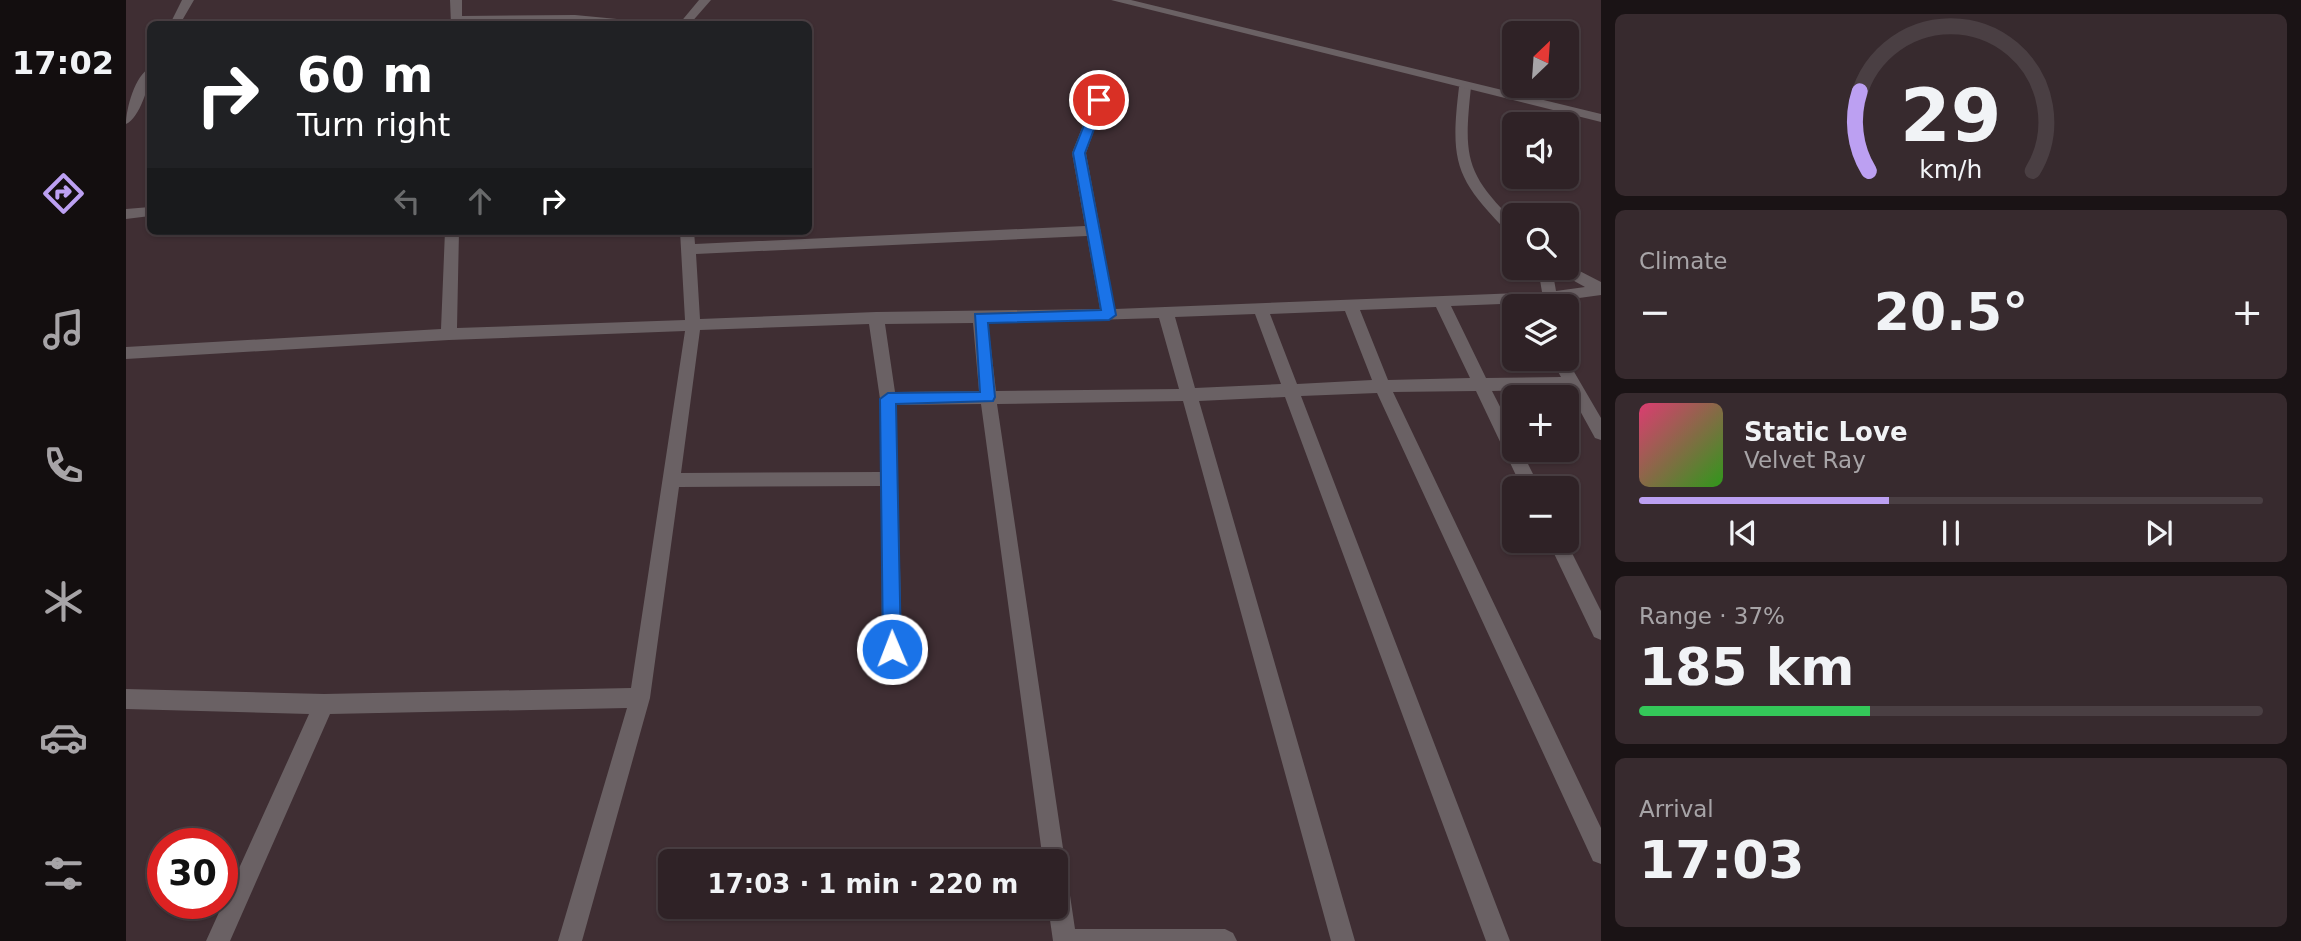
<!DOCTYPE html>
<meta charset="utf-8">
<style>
body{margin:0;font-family:"DejaVu Sans",sans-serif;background:#372a2e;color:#f1f3f6;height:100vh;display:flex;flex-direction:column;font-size:26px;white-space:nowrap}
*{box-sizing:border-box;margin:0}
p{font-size:23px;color:#a7a4a7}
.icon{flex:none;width:38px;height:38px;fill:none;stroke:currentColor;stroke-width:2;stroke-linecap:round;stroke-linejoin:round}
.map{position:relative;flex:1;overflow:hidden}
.side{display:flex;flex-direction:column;gap:14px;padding:14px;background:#1a1315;width:700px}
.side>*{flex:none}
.banner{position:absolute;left:21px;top:21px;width:665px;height:214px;border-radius:10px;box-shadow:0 2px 5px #0004,0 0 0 2px #4a3f43;background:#202124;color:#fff;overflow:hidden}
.needle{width:46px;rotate:25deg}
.buttons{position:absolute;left:1376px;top:21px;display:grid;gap:14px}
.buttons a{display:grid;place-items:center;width:77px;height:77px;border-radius:10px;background:#2f2226;box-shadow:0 2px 5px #0004,0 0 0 2px #4a3f43;font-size:35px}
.speed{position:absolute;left:21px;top:828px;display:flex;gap:14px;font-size:35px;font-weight:700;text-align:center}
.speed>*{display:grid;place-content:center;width:91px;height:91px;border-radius:50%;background:#2f2226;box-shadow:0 2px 5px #0004,0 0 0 2px #4a3f43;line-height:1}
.speed .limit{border:10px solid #d22;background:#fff;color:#111}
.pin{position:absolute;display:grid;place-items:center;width:60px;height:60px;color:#fff;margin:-30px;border:4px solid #fff;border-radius:50%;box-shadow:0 2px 7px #0007}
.me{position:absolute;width:77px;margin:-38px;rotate:359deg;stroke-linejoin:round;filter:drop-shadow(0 0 5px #0008)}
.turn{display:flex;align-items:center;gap:24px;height:147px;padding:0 35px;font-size:32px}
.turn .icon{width:91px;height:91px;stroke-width:2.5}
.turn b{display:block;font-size:49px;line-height:60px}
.lanes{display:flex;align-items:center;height:66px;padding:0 35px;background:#0003;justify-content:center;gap:35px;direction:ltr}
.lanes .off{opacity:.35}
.big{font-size:52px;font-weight:700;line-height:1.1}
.side .tile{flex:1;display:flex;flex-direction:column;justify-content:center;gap:10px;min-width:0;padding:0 24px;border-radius:10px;background:#372a2e}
.side .dial{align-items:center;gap:0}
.dial svg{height:182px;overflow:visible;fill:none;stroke:#4a3f43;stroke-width:7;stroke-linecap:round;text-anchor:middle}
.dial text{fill:#f1f3f6;stroke:none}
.song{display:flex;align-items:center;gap:21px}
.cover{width:84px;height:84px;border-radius:10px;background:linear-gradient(135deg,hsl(340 70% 55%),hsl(110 70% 35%))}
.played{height:7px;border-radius:4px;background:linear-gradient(90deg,#bca0f2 40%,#4a3f43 40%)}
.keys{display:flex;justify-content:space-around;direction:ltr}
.heat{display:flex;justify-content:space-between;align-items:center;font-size:38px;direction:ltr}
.charge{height:10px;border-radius:5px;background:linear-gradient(90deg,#34c759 37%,#4a3f43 0)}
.trip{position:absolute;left:532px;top:849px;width:410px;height:70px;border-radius:10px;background:#2f2226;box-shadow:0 2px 5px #0004,0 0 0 2px #4a3f43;font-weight:700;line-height:70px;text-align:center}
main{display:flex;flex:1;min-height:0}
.tab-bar{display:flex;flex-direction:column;width:126px;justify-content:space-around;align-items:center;background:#130e0f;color:#a7a4a7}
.tab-bar .icon{width:49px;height:49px}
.tab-bar .selected{color:#bca0f2}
.tab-bar b{font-size:32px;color:#f1f3f6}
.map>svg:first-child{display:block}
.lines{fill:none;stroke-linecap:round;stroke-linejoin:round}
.minor{fill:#6a6164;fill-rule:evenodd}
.tertiary{fill:#6a6164;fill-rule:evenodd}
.route{fill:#1a73e8;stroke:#114b97;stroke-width:2}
</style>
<main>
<nav class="tab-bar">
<b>17:02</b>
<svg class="icon selected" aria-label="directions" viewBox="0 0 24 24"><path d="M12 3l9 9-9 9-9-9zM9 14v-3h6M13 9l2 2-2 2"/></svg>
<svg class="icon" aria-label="music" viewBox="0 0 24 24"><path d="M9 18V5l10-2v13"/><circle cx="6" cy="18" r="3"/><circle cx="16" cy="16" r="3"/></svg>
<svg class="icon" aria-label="phone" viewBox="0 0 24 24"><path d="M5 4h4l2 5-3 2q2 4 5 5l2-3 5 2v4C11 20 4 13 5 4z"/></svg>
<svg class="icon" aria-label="climate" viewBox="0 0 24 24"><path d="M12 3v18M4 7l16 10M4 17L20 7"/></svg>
<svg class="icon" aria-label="car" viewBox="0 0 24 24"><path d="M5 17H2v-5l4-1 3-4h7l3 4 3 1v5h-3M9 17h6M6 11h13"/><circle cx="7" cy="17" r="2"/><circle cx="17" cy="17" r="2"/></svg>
<svg class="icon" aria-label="filters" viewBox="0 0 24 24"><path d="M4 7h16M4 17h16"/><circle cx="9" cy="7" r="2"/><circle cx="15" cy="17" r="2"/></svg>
</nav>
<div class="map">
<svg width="1475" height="941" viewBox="0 0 1475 941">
<rect width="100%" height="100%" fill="#3f2e33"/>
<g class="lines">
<!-- minor -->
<path class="minor" d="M56,0h12l-14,24h-10z
M324,0h12v16l113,-1 63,6 6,3 -69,-3 -124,3z
M573,0h12l-21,24h-11z
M24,68c1,14 -10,50 -24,56 0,-15 9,-49 24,-56z
M1339,83l6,4c-7,67 -7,86 43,134v14l-5,-2c-54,-54 -59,-71 -50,-146z
M973,96l6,4 -19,53 29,156 427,-17 -4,-24h14l4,23 29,-4 -27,-15 -2,-4h10v-4l35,18v13l-51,7 -99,4 35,72 75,-1 -10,-18 15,-1 35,60v22l-6,-2 -27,-49 -76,2 22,43v16h7l19,38h-18l-46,-97 -83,1 208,436v36l-8,-3 -216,-468 -76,3 209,545h-24l-201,-544 -86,4 156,540h-24l-148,-540 -186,3 78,525h150l8,4 4,8h-184l-5,-35h7v-45h-12l-62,-457 -85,1 6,244 -3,7 -7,2 -7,-2 -3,-7 -1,-163 -202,1 -29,211 -68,243h-24l69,-233 -297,6 -100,227h-24l103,-227 -183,-5v-20l198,5 307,-6 54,-357 -236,9 -323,19v-12l315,-18 4,-98h14l-2,97 228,-8 -5,-89h14l1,13 390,-18 -13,-73 21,-53zM961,236l13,73 -224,3 -176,7 -4,-65zM1310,307l34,71 -82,2 -28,-70zM1219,311l27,69 -75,4 -27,-70zM1129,314l26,70 -86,4 -20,-71zM1033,318l20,71 -183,2 -8,-68zM847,323l6,68 -84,1 -10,-68zM743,324l11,75v73l-199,1 19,-143z
M24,207v9l-24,3v-10z
M1422,541h18l35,70v29l-7,-3z"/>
<!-- tertiary -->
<path class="tertiary" d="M985,0h20l470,114v8z"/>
</g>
<!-- route -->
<path class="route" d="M973,96l6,4 -20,53 31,162 -7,5 -121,3 7,74 -2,4 -97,3 5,245 -3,6 -6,3 -6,-3 -3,-6 -3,-250 8,-6 92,-1 -5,-78 126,-4 -28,-157 21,-53z"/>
</svg>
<div class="buttons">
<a><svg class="needle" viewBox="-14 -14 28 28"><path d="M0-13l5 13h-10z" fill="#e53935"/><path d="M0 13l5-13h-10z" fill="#a7a4a7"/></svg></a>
<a><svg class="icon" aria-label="sound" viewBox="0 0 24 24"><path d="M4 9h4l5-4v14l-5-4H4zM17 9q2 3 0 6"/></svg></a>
<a><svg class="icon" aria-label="search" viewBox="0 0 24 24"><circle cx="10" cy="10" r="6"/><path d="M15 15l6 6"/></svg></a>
<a><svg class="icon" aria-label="layers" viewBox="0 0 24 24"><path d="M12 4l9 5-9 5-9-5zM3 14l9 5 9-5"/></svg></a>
<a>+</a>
<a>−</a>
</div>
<div class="speed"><div class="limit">30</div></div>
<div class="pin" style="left:973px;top:100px;background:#d93025"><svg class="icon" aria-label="arrive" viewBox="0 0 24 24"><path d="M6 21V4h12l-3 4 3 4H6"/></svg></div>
<svg class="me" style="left:766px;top:649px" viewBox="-20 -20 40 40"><circle r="17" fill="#1a73e8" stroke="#fff" stroke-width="3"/><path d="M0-11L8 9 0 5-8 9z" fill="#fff"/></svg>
<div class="trip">17:03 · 1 min · 220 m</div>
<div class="banner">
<div class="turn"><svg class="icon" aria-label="right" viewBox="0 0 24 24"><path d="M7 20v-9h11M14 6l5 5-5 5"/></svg><div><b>60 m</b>Turn right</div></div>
<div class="lanes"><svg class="icon off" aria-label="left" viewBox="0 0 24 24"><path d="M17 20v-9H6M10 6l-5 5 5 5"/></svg><svg class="icon off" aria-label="ahead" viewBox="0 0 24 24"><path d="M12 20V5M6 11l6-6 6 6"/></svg><svg class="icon" aria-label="right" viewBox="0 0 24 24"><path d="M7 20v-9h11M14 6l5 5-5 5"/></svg></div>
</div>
</div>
<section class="side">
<div class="tile dial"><svg viewBox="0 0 100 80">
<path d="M14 69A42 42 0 1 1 86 69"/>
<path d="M14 69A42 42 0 0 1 10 34" stroke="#bca0f2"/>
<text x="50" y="56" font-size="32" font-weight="700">29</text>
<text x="50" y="72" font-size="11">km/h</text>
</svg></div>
<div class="tile"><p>Climate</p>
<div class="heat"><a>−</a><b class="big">20.5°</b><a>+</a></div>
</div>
<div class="tile">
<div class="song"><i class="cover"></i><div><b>Static Love</b><p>Velvet Ray</p></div></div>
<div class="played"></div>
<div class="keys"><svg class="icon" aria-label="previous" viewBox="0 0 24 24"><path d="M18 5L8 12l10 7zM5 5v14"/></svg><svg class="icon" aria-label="pause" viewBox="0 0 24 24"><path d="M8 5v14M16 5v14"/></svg><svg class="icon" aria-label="next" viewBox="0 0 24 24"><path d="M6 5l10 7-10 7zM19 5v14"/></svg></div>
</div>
<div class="tile"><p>Range · 37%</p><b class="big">185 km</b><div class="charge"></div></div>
<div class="tile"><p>Arrival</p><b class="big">17:03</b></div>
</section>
</main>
